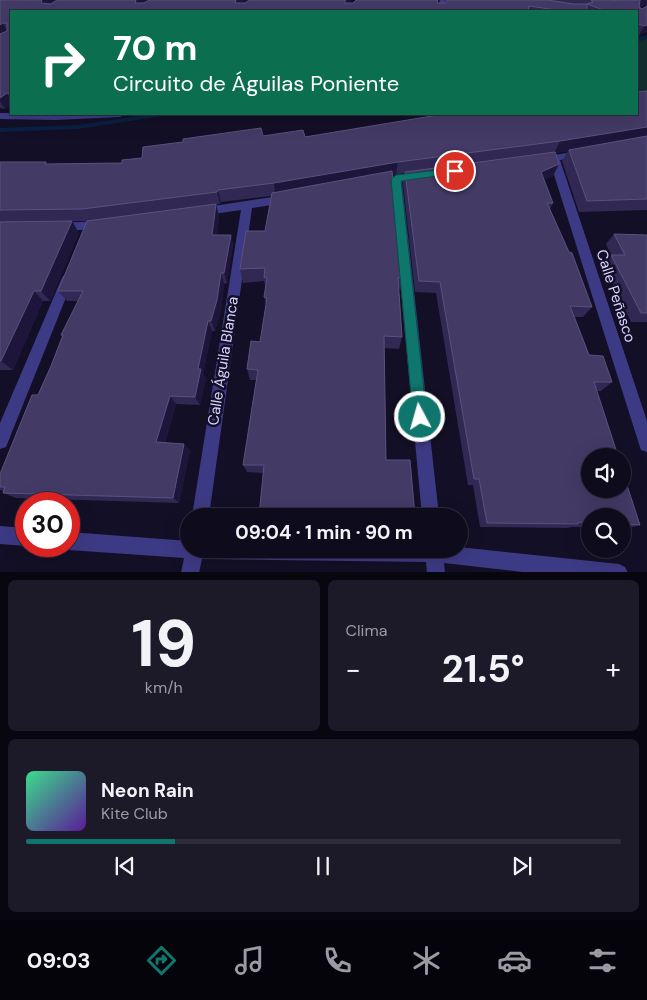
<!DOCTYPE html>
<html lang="es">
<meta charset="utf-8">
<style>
body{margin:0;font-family:"DM Sans",sans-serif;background:#1c1929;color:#f1f3f6;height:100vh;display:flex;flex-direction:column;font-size:19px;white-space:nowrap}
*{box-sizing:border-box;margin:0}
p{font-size:16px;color:#9b9ba3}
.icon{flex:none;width:28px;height:28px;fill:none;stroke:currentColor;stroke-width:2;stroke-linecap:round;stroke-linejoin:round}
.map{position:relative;height:572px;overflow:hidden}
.details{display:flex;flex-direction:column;gap:8px;padding:8px;background:#08060f;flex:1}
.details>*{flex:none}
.hud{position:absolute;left:10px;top:10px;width:628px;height:105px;border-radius:0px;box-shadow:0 5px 20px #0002,0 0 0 1px #2e2b3b;background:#0b6e4f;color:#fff;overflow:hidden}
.fabs{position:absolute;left:581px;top:448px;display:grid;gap:10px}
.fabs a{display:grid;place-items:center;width:50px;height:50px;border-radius:50%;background:#0e0b1c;box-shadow:0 5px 20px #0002,0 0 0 1px #2e2b3b;font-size:25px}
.speed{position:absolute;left:15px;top:492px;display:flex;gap:10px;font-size:25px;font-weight:700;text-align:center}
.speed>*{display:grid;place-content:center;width:65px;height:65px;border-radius:50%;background:#0e0b1c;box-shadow:0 5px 20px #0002,0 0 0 1px #2e2b3b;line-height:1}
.speed .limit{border:8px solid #d22;background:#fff;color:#111}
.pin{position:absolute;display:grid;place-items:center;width:42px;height:42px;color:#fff;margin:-21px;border:2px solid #fff;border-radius:50%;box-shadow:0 1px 5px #0007}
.me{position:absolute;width:55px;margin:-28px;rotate:354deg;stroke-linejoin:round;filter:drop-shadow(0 0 4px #0008)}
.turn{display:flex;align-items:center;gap:18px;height:105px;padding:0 20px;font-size:22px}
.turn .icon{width:65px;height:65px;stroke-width:2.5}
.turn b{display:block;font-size:35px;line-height:42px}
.big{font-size:38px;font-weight:700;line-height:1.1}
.details .widget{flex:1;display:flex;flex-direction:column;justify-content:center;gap:8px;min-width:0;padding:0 18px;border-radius:8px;background:#1c1929}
.details .dial{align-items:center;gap:0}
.dial b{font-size:65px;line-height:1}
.song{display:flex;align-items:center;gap:15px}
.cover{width:60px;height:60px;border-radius:8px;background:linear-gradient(135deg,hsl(150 70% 55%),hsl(270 70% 35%))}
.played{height:5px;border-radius:2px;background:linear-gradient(90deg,#0f766e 25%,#2e2b3b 25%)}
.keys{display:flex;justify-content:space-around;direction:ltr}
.heat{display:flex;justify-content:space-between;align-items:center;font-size:28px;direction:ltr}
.details .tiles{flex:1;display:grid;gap:8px;grid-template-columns:1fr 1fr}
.widget:last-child{grid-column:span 2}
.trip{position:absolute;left:180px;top:508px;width:288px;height:50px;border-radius:25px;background:#0e0b1c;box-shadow:0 5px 20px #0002,0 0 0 1px #2e2b3b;font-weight:700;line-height:50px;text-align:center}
.tab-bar{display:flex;height:80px;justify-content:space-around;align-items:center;background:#06040b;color:#9b9ba3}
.tab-bar .icon{width:35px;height:35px}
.tab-bar .active{color:#0f766e}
.tab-bar b{font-size:22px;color:#f1f3f6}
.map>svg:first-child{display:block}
.green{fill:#12302f}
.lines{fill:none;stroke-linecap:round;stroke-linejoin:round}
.stream{fill:#0a1f44;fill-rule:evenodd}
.street{fill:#3d3a85;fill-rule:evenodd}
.wall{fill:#312854}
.shaded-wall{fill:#1d163a}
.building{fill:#433a66;stroke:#5a527e}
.route{fill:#0f766e;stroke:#0a4d48}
.labels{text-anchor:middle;stroke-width:5;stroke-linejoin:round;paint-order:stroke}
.street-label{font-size:15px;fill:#d9d4ff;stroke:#130f26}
</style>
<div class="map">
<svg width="647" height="573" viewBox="0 0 647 573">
<rect width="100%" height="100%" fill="#130f26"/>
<!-- green -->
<path class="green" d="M647,38v54l-11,2v-55z"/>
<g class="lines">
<!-- stream -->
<path class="stream" d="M647,35v4l-11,3v-4z
M151,114h14l-3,2 -84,13 -78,3v-4l78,-3z"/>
<!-- street -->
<path class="street" d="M440,0h6l-3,11h-6z
M0,113l125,1 -5,3 -65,3 -55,-1z
M580,151l5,3 -2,2 -23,4 87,261v31l-6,-2 -2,-6 -89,-282 -9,1 -5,-3 5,-3z
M420,173l5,3 -1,2 -22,4 37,334h-17l-31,-332 -13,1 -5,-3 5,-3z
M286,195l4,1 1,3 -1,3 -38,6 -43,308h-17l49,-306 -41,6 -6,-4 6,-4z
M101,221l6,4 -6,4 -42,2 -6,-4 6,-4z
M67,275l4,1 2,4 -67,167 -6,2v-26l61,-143 2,-4z
M0,526l26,2v18l-26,-2z
M69,532l120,9v8h270v-2l160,17 6,3 3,6h-97l-87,-10 1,10h-18l-1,-11 -224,-3 -3,14h-18l3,-15 -115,-8 -7,-4h7z"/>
</g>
<!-- wall -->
<path class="wall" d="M0,0h246l-3,3h110l3,-3h82v3h8l1,-3h168v1l32,-1v5l-1,-1 -6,3 2,2 5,-3v25l-8,4 -3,-1v-23h-625v93l-6,5 -5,-1z
M647,91v119l-68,2 -17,-51 6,-10 -13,2 -2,23 -9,4 9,23 -3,6 42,98 -9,10h-8l14,38 23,27 -11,9h-4l43,134 -14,4h-4v-13h-32v11h-18l-5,1 -87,-1 -7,-42h-5l-32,-192 -21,-1 -12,-108 2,-11 -13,2 10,103 -3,13 3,46 -3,12 -15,-1 -121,125 -16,-1 -4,-7 13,-85h-6l-3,-11 13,-27 6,-37 -2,-8 2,-8 -2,-8 -21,2 -3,-14 25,-38 6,-35 -50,6 -1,2h-4l3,12 -2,19h14l2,11 -6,37 -3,1 -3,26 -6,21h-3l-9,43 3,4 -6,27 -24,-1 -11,39 25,7 -11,53 -163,-5 -13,-5v-2l-3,-1v-16l51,-108 11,-29 -1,-2 17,-34h-11l-9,-10 30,-70 -88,1v-60h46l1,2 75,-1 20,-5 121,-22 42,1 331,-23z
M72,221l7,12 -29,68h-7l-30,69h-13v-148z
M614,234l33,1v87h-16l-28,-58 8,-9 -5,-11z"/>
<!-- shaded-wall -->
<path class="shaded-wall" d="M42,0h18l-14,9 -5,-6z
M135,0h15l-12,10 -3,-7z
M236,0h10l-9,10 -2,-9z
M346,0h5l-7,11v-8z
M640,0h7v3l-1,1 -11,5z
M3,23l5,9 -8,6v-13z
M647,25v6l-8,4 5,-9z
M7,93l4,8v3l-6,5 -5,-8v-3z
M647,127v10l-78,13 -1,1 -14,2 6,-12z
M398,162l-2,12 -121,21 -1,-12z
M559,164l-6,12 -18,8 6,-12z
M218,190l3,12 -1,2 -3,-12z
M216,204l3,12 -3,31 -4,-12z
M72,221l7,12 -29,68 -9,-10z
M231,235l2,11 -6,37 -3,-10z
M221,273l3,11 -3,26 -6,21 -4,-10z
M34,291l9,10 -30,69 -12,-9z
M208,321l4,10 -9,43 3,4 -6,27 -5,-8 3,-28z
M170,396l6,8 -13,45 -7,-7z
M184,444l6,6 -11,53 -6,-5z"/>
<!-- building -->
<path class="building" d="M0,0h42l-1,3 10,1 6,-4h79l-1,3h9l5,-3h87l-1,3h10l4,-3h97l-2,3h9l3,-3h82l-1,3h9l1,-3h101l25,4h14v7h-24l-34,-5 -1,5h-517v83l-4,-1 -7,5v-64l7,-3v-8h-4l-3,2z
M591,0h24v1l2,-1h23l-1,7 3,2 5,-3v19l-3,1 -8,-3v-12h-30l-19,-7 6,-2z
M647,91v36l-87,14 -162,21 -124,21 -56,7 -1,2 -135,17 -82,1v-48h46l-1,2 77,-1v-3l20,-2 1,-11 40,-5v-3l78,-11 2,8 40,-6 2,7 139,-23h192v-22z
M647,136v63l-60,2 -18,-51z
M555,152l4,12 -18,8 12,31h-6l22,49 3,1 20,54 -22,-1 19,49 14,1 9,26h-18l24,74h-28v33h32v-19l18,55 -18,-1v-8h-32v7l-12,-1v2l-91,-1 -8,-44h-5l-34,-197 -21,-1 -14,-109z
M392,171l10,107h-4l4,59 -18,-1 2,124h24l5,56h-156l5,-51h-21l15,-95 -11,-1 4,-28 9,1 7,-44 -3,-1 3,-19 -3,-1 1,-9 -25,1 6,-38h19l7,-38z
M216,204l-4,31h19l-7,38h-3l-4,27 -6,21h-3l-10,48h3l-6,28 -25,-1 -14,46 28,2 -11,54 -170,-5 2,-6h-5v-13l32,-79h6l13,-29 12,-31h-2l22,-44h-25l29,-70z
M72,221l-31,70h-7l-33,70h-1v-139z
M614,234l33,1v78h-6l-30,-58h14z"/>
<!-- route -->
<path class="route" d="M455,168l3,1v4l-57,8 26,236 -2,5 -5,2 -4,-2 -3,-5 -22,-238 5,-4z"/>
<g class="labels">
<!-- street labels -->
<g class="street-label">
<text transform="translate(616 296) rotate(72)" y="5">Calle Peñasco</text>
<text transform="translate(223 361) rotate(-81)" y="5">Calle Águila Blanca</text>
</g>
</g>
</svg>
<div class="fabs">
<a><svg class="icon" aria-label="sound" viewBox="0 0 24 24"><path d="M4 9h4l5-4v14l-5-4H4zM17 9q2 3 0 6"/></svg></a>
<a><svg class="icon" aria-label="search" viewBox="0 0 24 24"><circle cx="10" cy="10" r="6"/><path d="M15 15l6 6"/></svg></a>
</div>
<div class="speed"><div class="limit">30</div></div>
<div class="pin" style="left:455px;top:171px;background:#d93025"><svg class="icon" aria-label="arrive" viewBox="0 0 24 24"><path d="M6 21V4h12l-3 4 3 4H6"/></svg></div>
<svg class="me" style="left:420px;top:417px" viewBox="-20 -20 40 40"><circle r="17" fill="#0f766e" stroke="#fff" stroke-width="3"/><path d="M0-11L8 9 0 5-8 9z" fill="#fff"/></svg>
<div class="trip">09:04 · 1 min · 90 m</div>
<div class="hud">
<div class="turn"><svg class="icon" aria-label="right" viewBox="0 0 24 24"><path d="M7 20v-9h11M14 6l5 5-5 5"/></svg><div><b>70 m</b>Circuito de Águilas Poniente</div></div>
</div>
</div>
<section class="details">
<div class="tiles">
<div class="widget dial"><b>19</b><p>km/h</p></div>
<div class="widget"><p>Clima</p>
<div class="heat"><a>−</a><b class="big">21.5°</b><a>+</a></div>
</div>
<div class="widget">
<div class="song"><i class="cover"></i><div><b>Neon Rain</b><p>Kite Club</p></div></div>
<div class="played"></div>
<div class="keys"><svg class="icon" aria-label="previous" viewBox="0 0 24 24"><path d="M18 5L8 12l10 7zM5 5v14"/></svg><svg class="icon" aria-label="pause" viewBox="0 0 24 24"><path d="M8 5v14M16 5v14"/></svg><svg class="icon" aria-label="next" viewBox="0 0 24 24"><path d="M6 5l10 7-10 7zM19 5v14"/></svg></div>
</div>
</div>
</section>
<nav class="tab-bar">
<b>09:03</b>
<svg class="icon active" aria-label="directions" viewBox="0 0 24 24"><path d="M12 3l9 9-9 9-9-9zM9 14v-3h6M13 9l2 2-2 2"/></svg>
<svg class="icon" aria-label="music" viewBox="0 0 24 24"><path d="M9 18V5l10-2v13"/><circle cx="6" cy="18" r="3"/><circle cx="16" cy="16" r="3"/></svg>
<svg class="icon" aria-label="phone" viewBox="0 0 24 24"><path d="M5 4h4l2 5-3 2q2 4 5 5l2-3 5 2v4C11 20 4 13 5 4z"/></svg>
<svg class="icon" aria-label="climate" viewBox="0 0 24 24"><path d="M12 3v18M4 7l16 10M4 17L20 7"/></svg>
<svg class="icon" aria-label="car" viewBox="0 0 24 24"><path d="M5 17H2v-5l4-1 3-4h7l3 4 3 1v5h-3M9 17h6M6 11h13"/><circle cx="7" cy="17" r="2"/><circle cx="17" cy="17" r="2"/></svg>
<svg class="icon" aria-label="filters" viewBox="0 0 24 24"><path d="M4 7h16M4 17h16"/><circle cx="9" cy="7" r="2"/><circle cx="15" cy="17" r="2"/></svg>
</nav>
